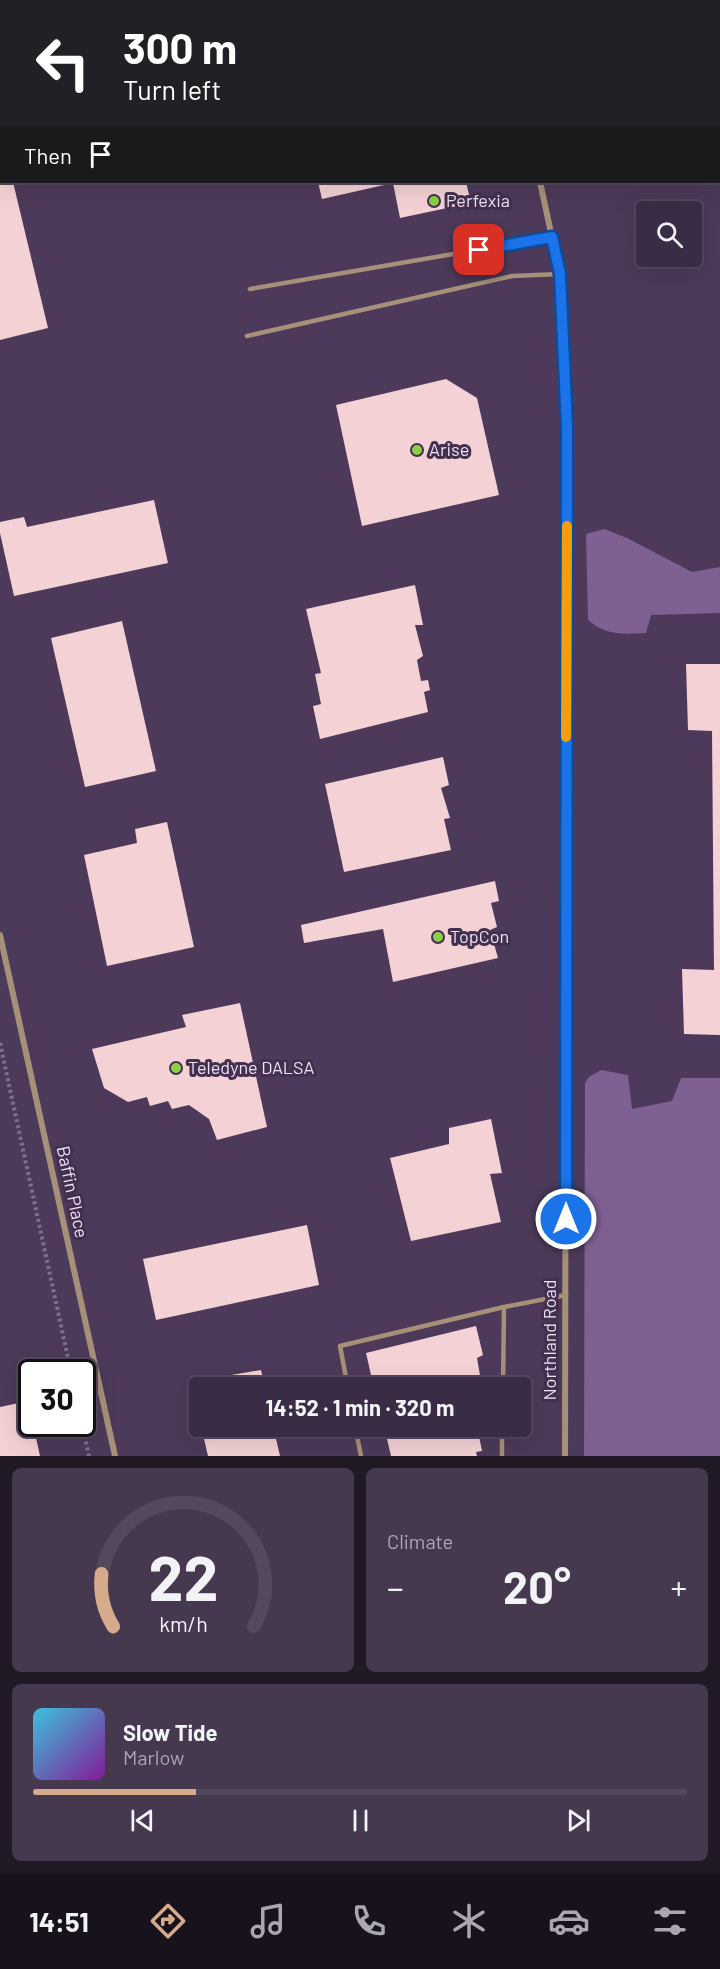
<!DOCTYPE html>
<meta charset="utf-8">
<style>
body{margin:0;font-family:Barlow,sans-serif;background:#45384f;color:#f1f3f6;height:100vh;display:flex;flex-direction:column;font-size:22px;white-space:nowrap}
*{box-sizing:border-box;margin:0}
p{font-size:20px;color:#aba7b2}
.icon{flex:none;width:33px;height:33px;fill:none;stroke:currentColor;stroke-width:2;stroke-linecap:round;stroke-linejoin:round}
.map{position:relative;height:1456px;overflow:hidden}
.drawer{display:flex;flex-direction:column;gap:12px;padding:12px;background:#201825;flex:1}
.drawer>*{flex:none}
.guide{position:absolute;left:0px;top:0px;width:720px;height:183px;box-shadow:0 6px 24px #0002,0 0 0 2px #54485d;background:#202124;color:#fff;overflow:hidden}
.controls{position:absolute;left:636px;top:201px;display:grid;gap:12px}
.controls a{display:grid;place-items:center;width:66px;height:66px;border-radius:6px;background:#3a2c44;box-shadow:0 6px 24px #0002,0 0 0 2px #54485d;font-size:30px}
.speed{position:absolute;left:18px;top:1359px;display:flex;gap:12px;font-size:30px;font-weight:700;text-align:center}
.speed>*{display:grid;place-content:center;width:78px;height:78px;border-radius:50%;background:#3a2c44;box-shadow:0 6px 24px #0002,0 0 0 2px #54485d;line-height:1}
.speed .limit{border:3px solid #111;border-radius:9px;background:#fff;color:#111}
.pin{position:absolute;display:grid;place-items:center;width:51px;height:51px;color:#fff;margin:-26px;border-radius:12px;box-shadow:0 3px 9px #0006}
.me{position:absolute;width:66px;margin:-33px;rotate:0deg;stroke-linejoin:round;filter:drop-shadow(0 0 4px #0008)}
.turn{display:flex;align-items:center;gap:21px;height:126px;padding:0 24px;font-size:27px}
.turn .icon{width:78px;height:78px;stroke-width:2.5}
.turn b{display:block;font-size:42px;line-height:51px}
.then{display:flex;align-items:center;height:57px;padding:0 24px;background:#0003;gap:12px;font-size:22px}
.big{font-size:45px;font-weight:700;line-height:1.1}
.drawer .card{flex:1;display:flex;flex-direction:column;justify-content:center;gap:9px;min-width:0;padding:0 21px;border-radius:9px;background:#45384f}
.drawer .dial{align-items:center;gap:0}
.dial svg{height:156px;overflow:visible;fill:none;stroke:#54485d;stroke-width:7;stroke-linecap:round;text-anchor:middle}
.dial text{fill:#f1f3f6;stroke:none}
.song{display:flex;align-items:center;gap:18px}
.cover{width:72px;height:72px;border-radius:9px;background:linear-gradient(135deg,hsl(190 70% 55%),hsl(290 70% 35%))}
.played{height:6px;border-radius:3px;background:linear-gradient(90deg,#d6ab8b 25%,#54485d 25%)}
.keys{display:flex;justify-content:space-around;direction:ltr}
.heat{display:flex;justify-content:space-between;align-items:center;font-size:33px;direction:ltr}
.drawer .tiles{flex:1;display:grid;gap:12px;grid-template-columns:1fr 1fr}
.card:last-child{grid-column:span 2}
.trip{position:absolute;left:189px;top:1377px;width:342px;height:60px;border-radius:6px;background:#3a2c44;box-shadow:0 6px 24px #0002,0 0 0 2px #54485d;font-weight:700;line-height:60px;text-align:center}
.tab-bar{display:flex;height:96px;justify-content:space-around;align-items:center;background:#17121b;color:#aba7b2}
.tab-bar .icon{width:42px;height:42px}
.tab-bar .current{color:#d6ab8b}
.tab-bar b{font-size:27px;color:#f1f3f6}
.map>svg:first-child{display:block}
.green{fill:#7f6093}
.building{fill:#f4d1d5}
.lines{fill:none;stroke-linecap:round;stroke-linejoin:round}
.path{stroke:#806f8b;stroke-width:4;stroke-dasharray:3 3;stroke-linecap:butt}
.lane{stroke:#a69178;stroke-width:4.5}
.street{stroke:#a69178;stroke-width:6}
.route-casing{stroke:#114b97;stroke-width:15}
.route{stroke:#1a73e8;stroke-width:10}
.slow{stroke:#f59e0b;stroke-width:10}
.poi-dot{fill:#8cce45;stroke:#43304f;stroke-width:2}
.labels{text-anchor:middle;stroke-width:6;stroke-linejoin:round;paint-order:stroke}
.poi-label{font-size:18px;fill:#eee2f6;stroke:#43304f;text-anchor:start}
.street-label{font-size:18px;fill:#eee2f6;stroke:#43304f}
</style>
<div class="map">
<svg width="720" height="1456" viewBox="0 0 720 1456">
<rect width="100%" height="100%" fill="#4d3a5a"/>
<!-- green -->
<path class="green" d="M604,529l23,9 65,34 28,-5v46l-69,2 -5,18c-23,1 -40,3 -58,-13l-2,-86z
M601,1070l27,5 4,34 40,-8 9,-23h39v378h-136l1,-373 4,-6z"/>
<!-- building -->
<path class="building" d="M0,182h13l35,146 -48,12z
M318,182h148l5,21 -71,15 -7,-35 -71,16z
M446,379l31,19 22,97 -137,31 -26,-121z
M154,500l14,63 -154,33 -14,-63v-11l24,-5 3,10z
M415,585l8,40h-8l8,31 -6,4 4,21 7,-1 2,10 -6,2 4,20 -108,27 -7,-33 8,-2 -6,-30 6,-1 -15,-64z
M122,621l34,150 -71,16 -34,-149z
M686,664h34v371l-36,-1 -2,-65 32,1 -2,-239 -24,-1z
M443,757l6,28 -8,3 9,30 -6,1 7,31 -107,22 -19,-88z
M167,822l27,125 -87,19 -23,-111 53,-12 -2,-14z
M495,881l4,20 -8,2 6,24 -7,3 8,28 -105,24 -10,-53 -79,14 -3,-18z
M240,1003l27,124 -50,13 -8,-21 -20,-14 -17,4 -4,-8 -18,5 -3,-9 -19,5 -24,-14 -12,-39 94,-22 -4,-12z
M491,1119l11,54 -12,1 11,48 -90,19 -21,-83 59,-14v-16z
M307,1225l12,60 -163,35 -13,-61z
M476,1326l7,29 -6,3 5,29 -108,1 -8,-35z
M261,1370l4,18h-65l-1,27 -8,-33z
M28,1401l12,55h-40v-49z
M201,1426h72l7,30h-72z
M384,1426h93l5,25 -6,1 1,4h-86z"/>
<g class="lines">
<!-- path -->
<path class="path" d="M0,1043l71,329
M82,1424l7,32"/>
<!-- lane -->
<path class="lane" d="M250,289l302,-52
M247,336l265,-60 48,-2
M348,1388l-8,-42 164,-39 62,-12
M503,1388l1,-81
M355,1426l6,30
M502,1456v-30"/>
<!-- street -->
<path class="street" d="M500,0l1,2
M540,182l20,92 7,154 -2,1028
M0,935l115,521"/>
</g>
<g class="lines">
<defs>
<path id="route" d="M479,250l73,-13 8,37 7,154 -1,791"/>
</defs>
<!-- route casing -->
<use href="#route" class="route-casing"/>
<!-- route -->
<use href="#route" class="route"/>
<!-- slow -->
<path class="slow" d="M566,737l1,-211"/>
</g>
<!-- markers -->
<g class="poi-dot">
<circle cx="434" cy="201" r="6"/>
<circle cx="417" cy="450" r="6"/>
<circle cx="438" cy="937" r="6"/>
<circle cx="176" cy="1068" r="6"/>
</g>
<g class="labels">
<!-- poi labels -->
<g class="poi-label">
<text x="446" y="207">Perfexia</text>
<text x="429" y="456">Arise</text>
<text x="450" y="943">TopCon</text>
<text x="188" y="1074">Teledyne DALSA</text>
</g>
<!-- street labels -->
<g class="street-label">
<text transform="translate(72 1192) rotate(78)" y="6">Baffin Place</text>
<text transform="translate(550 1340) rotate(-90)" y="6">Northland Road</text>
</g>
</g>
</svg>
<div class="controls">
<a><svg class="icon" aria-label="search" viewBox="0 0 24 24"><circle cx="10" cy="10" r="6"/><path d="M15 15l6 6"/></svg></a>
</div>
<div class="speed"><div class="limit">30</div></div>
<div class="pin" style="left:479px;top:250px;background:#d93025"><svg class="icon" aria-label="arrive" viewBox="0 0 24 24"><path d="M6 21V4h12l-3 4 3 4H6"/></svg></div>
<svg class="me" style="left:566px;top:1219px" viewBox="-20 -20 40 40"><circle r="17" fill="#1a73e8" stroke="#fff" stroke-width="3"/><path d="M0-11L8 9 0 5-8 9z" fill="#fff"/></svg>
<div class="trip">14:52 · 1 min · 320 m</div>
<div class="guide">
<div class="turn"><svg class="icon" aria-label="left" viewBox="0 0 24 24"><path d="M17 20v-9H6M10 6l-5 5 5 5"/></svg><div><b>300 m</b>Turn left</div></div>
<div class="then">Then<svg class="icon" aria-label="arrive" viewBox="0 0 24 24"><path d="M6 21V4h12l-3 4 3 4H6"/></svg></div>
</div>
</div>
<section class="drawer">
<div class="tiles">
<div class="card dial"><svg viewBox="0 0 100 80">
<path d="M14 69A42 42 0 1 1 86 69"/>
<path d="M14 69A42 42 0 0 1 8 42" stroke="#d6ab8b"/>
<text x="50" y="56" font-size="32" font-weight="700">22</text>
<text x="50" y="72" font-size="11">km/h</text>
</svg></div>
<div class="card"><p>Climate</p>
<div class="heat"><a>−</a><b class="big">20°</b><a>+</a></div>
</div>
<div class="card">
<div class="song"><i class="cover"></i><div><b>Slow Tide</b><p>Marlow</p></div></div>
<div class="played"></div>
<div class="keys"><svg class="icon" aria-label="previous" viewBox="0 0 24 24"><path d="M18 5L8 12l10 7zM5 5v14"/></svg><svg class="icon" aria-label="pause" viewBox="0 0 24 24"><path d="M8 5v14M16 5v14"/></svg><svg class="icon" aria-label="next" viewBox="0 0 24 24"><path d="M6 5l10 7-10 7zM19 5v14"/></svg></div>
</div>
</div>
</section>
<nav class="tab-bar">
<b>14:51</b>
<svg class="icon current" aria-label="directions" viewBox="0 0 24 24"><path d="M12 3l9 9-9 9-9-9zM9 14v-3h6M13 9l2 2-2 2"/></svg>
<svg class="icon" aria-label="music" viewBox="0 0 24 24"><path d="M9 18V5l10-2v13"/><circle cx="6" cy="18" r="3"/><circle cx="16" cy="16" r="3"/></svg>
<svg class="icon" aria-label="phone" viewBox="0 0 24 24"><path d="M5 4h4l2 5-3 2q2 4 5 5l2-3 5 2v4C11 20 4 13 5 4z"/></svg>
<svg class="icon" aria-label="climate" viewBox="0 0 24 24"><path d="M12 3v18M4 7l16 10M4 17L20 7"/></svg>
<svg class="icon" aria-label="car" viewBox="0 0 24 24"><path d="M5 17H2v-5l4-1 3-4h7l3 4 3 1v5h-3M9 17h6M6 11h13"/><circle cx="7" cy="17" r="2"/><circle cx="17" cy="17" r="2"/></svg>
<svg class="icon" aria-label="filters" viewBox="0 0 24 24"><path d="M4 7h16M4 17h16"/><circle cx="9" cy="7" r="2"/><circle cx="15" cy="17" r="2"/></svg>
</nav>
